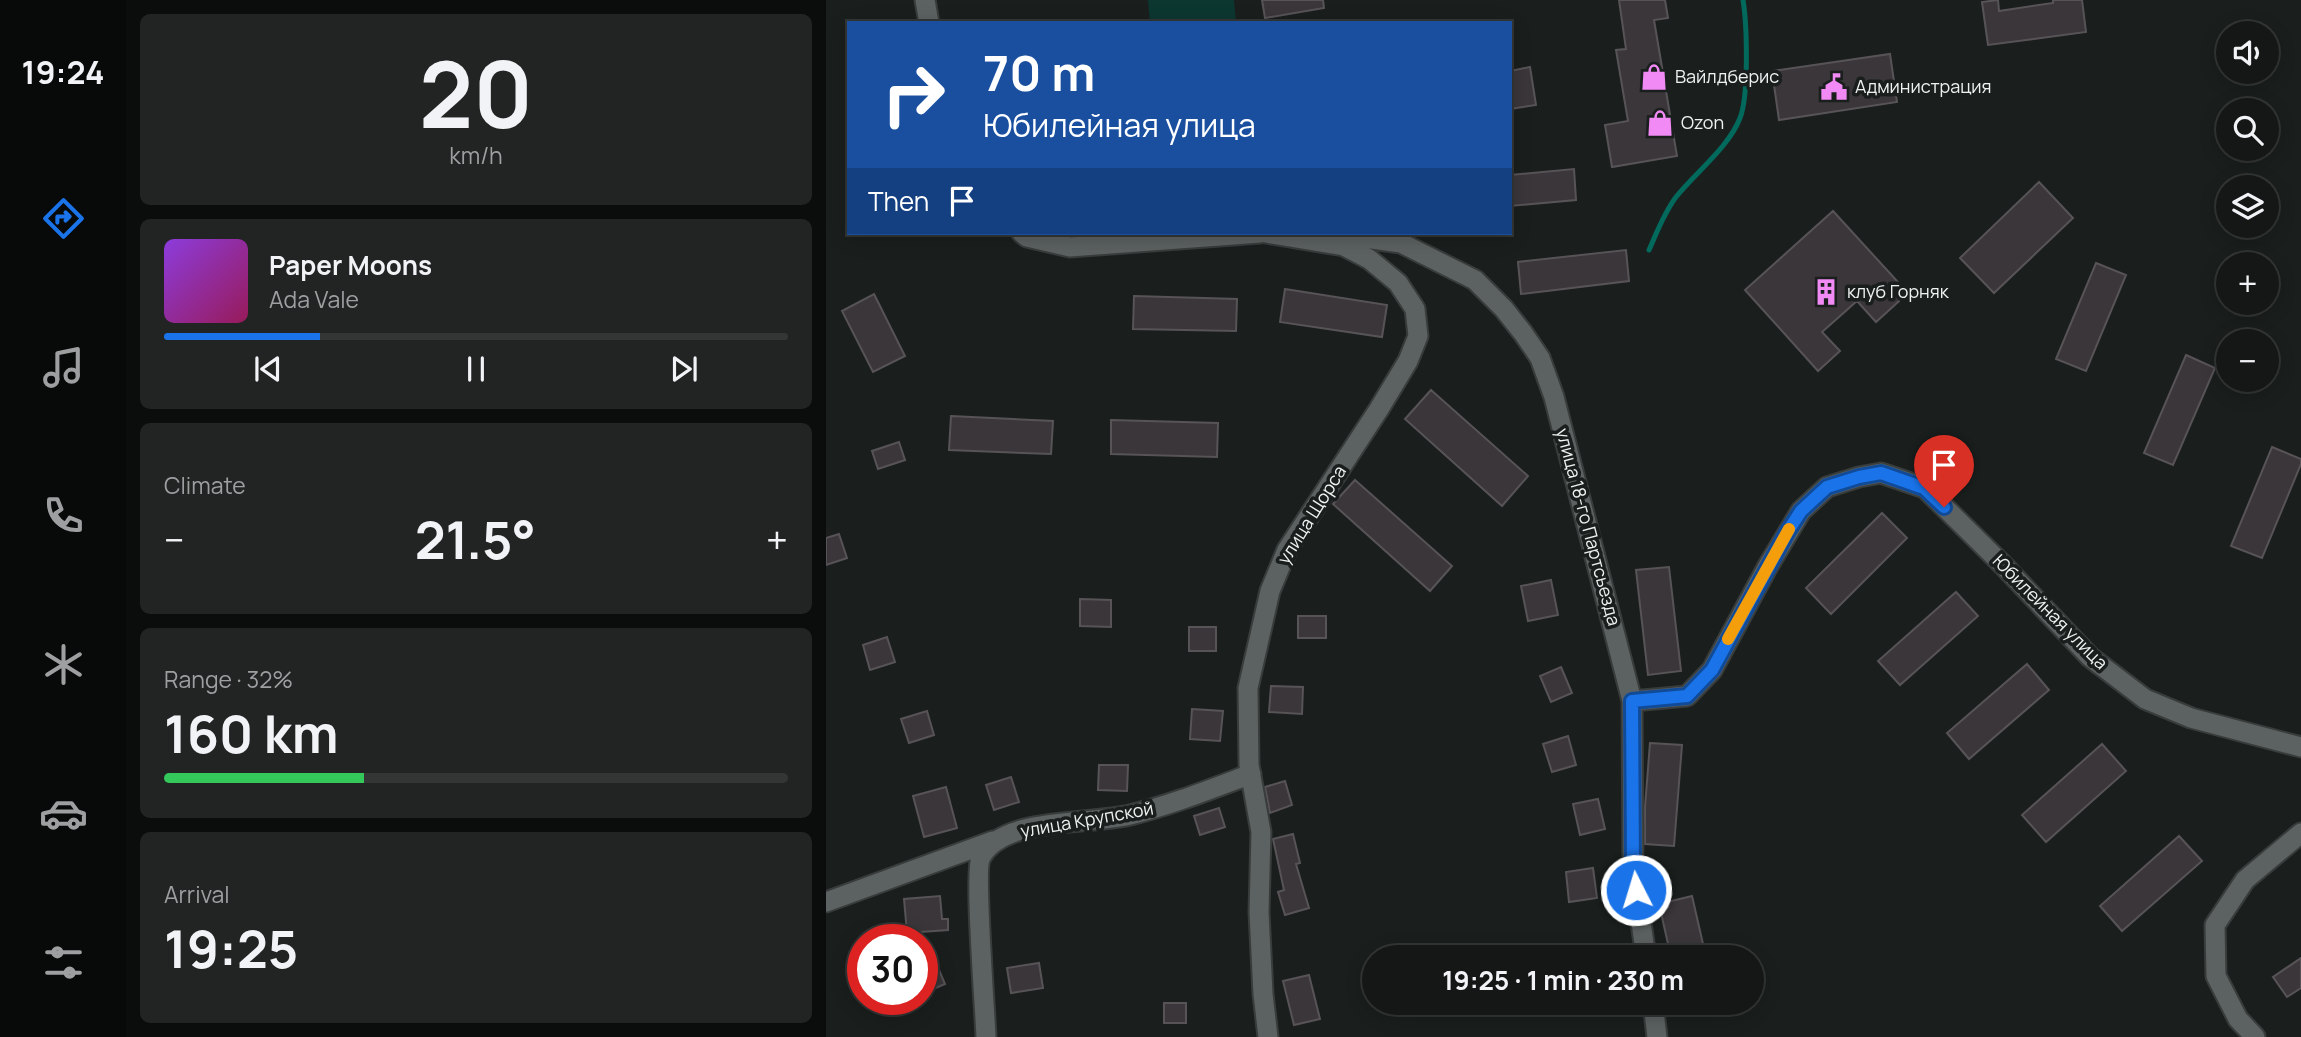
<!DOCTYPE html>
<meta charset="utf-8">
<style>
body{margin:0;font-family:Manrope,sans-serif;background:#212423;color:#f1f3f6;height:100vh;display:flex;flex-direction:column;font-size:26px;white-space:nowrap}
*{box-sizing:border-box;margin:0}
p{font-size:23px;color:#9d9fa1}
.icon{flex:none;width:38px;height:38px;fill:none;stroke:currentColor;stroke-width:2;stroke-linecap:round;stroke-linejoin:round}
.map{position:relative;flex:1;overflow:hidden}
.drawer{display:flex;flex-direction:column;gap:14px;padding:14px;background:#0b0d0c;width:700px}
.drawer>*{flex:none}
.banner{position:absolute;left:21px;top:21px;width:665px;height:214px;border-radius:0px;box-shadow:0 4px 18px #0003,0 0 0 2px #333635;background:#1a4fa0;color:#fff;overflow:hidden}
.controls{position:absolute;left:1390px;top:21px;display:grid;gap:14px}
.controls a{display:grid;place-items:center;width:63px;height:63px;border-radius:50%;background:#141716;box-shadow:0 4px 18px #0003,0 0 0 2px #333635;font-size:35px}
.speed{position:absolute;left:21px;top:924px;display:flex;gap:14px;font-size:35px;font-weight:700;text-align:center}
.speed>*{display:grid;place-content:center;width:91px;height:91px;border-radius:50%;background:#141716;box-shadow:0 4px 18px #0003,0 0 0 2px #333635;line-height:1}
.speed .limit{border:10px solid #d22;background:#fff;color:#111}
.pin{position:absolute;display:grid;place-items:center;width:60px;height:60px;color:#fff;margin:-72px -30px;border-radius:50% 50% 50% 0;rotate:-45deg;box-shadow:0 0 7px #0007}
.pin .icon{rotate:45deg}
.me{position:absolute;width:77px;margin:-38px;rotate:355deg;stroke-linejoin:round;filter:drop-shadow(0 0 5px #0008)}
.turn{display:flex;align-items:center;gap:24px;height:147px;padding:0 21px;font-size:32px}
.turn .icon{width:91px;height:91px;stroke-width:2.5}
.turn b{display:block;font-size:49px;line-height:60px}
.then{display:flex;align-items:center;height:66px;padding:0 21px;background:#0003;gap:14px;font-size:26px}
.big{font-size:52px;font-weight:700;line-height:1.1}
.drawer .card{flex:1;display:flex;flex-direction:column;justify-content:center;gap:10px;min-width:0;padding:0 24px;border-radius:10px;background:#212423}
.drawer .dial{align-items:center;gap:0}
.dial b{font-size:91px;line-height:1}
.song{display:flex;align-items:center;gap:21px}
.cover{width:84px;height:84px;border-radius:10px;background:linear-gradient(135deg,hsl(270 70% 55%),hsl(330 70% 35%))}
.played{height:7px;border-radius:4px;background:linear-gradient(90deg,#1a73e8 25%,#333635 25%)}
.keys{display:flex;justify-content:space-around;direction:ltr}
.heat{display:flex;justify-content:space-between;align-items:center;font-size:38px;direction:ltr}
.charge{height:10px;border-radius:5px;background:linear-gradient(90deg,#34c759 32%,#333635 0)}
.trip{position:absolute;left:536px;top:945px;width:402px;height:70px;border-radius:35px;background:#141716;box-shadow:0 4px 18px #0003,0 0 0 2px #333635;font-weight:700;line-height:70px;text-align:center}
main{display:flex;flex:1;min-height:0}
.dock{display:flex;flex-direction:column;width:126px;justify-content:space-around;align-items:center;background:#080909;color:#9d9fa1}
.dock .icon{width:49px;height:49px}
.dock .current{color:#1a73e8}
.dock b{font-size:32px;color:#f1f3f6}
.map>svg:first-child{display:block}
.green{fill:#0c3730}
.lines{fill:none;stroke-linecap:round;stroke-linejoin:round}
.stream{stroke:#026a5d;stroke-width:5}
.building{fill:#3a363a;stroke:#575357;stroke-width:2}
.minor-casing{stroke:#383c3b;stroke-width:23}
.minor{stroke:#5c6261;stroke-width:19}
.route-casing{stroke:#114b97;stroke-width:18}
.route{stroke:#1a73e8;stroke-width:12}
.slow{stroke:#f59e0b;stroke-width:12}
.labels{text-anchor:middle;stroke-width:7;stroke-linejoin:round;paint-order:stroke}
.poi-label{font-size:18px;fill:#eef2f1;stroke:#1a1f1e;text-anchor:start}
.street-label{font-size:18px;fill:#eef2f1;stroke:#1a1f1e}
</style>
<main>
<nav class="dock">
<b>19:24</b>
<svg class="icon current" aria-label="directions" viewBox="0 0 24 24"><path d="M12 3l9 9-9 9-9-9zM9 14v-3h6M13 9l2 2-2 2"/></svg>
<svg class="icon" aria-label="music" viewBox="0 0 24 24"><path d="M9 18V5l10-2v13"/><circle cx="6" cy="18" r="3"/><circle cx="16" cy="16" r="3"/></svg>
<svg class="icon" aria-label="phone" viewBox="0 0 24 24"><path d="M5 4h4l2 5-3 2q2 4 5 5l2-3 5 2v4C11 20 4 13 5 4z"/></svg>
<svg class="icon" aria-label="climate" viewBox="0 0 24 24"><path d="M12 3v18M4 7l16 10M4 17L20 7"/></svg>
<svg class="icon" aria-label="car" viewBox="0 0 24 24"><path d="M5 17H2v-5l4-1 3-4h7l3 4 3 1v5h-3M9 17h6M6 11h13"/><circle cx="7" cy="17" r="2"/><circle cx="17" cy="17" r="2"/></svg>
<svg class="icon" aria-label="filters" viewBox="0 0 24 24"><path d="M4 7h16M4 17h16"/><circle cx="9" cy="7" r="2"/><circle cx="15" cy="17" r="2"/></svg>
</nav>
<section class="drawer">
<div class="card dial"><b>20</b><p>km/h</p></div>
<div class="card">
<div class="song"><i class="cover"></i><div><b>Paper Moons</b><p>Ada Vale</p></div></div>
<div class="played"></div>
<div class="keys"><svg class="icon" aria-label="previous" viewBox="0 0 24 24"><path d="M18 5L8 12l10 7zM5 5v14"/></svg><svg class="icon" aria-label="pause" viewBox="0 0 24 24"><path d="M8 5v14M16 5v14"/></svg><svg class="icon" aria-label="next" viewBox="0 0 24 24"><path d="M6 5l10 7-10 7zM19 5v14"/></svg></div>
</div>
<div class="card"><p>Climate</p>
<div class="heat"><a>−</a><b class="big">21.5°</b><a>+</a></div>
</div>
<div class="card"><p>Range · 32%</p><b class="big">160 km</b><div class="charge"></div></div>
<div class="card"><p>Arrival</p><b class="big">19:25</b></div>
</section>
<div class="map">
<svg width="1475" height="1037" viewBox="0 0 1475 1037">
<rect width="100%" height="100%" fill="#1a1f1e"/>
<!-- green -->
<path class="green" d="M322,0h86l2,23h-86z"/>
<g class="lines">
<!-- stream -->
<path class="stream" d="M823,250c8,-18 15,-37 27,-53 19,-24 53,-50 64,-79 9,-22 7,-94 3,-118"/>
</g>
<!-- building -->
<path class="building" d="M436,0h61l1,8 -59,10z
M793,0h46l3,18 -14,2 23,136 -65,11 -7,-42 23,-4 -12,-71 10,-1z
M1172,0l1,11 54,-8v-3h29l4,32 -98,13 -6,-43z
M1064,54l7,48 -118,18 -7,-49z
M704,67l6,38 -26,4v-38z
M748,169l2,31 -66,6v-31z
M1213,182l34,36 -79,75 -34,-35z
M1007,211l75,82 -32,29 -19,-21 -35,31 18,19 -22,20 -73,-81z
M800,250l3,31 -108,13 -3,-32z
M1270,263l30,12 -40,96 -30,-12z
M459,289l102,16 -5,32 -102,-15z
M48,294l31,62 -32,16 -31,-61z
M308,296l103,3 -1,32 -103,-2z
M1360,355l29,13 -42,97 -29,-12z
M605,390l97,86 -26,30 -97,-87z
M125,416l102,5 -2,33 -102,-4z
M285,420l107,3 -1,34 -106,-3z
M73,442l6,18 -27,9 -6,-18z
M1446,447l29,12v5l-39,94 -31,-12z
M529,480l97,86 -22,25 -97,-87z
M1056,513l25,25 -76,76 -25,-26z
M13,534l8,24 -21,7v-27z
M843,567l12,104 -33,4 -12,-105z
M725,580l7,35 -30,6 -7,-35z
M1130,592l22,24 -78,69 -22,-24z
M254,599l31,1v27l-31,-1z
M472,616h28v22h-28z
M363,627h27v24h-27z
M61,637l8,25 -25,8 -7,-25z
M1201,664l22,26 -80,69 -22,-26z
M735,667l11,26 -21,9 -11,-26z
M445,686l32,1 -1,27 -33,-2z
M366,709l31,2 -3,30 -30,-2z
M101,711l7,24 -25,8 -8,-24z
M742,736l8,29 -24,7 -9,-28z
M824,743l32,2 -8,101 -29,-2v-37z
M1276,744l24,27 -80,71 -24,-27z
M273,765h29l-1,26 -29,-1z
M185,777l8,25 -25,8 -8,-25z
M459,781l7,24 -22,8 -5,-26z
M120,787l11,41 -33,9 -11,-41z
M772,799l7,30 -25,6 -7,-31z
M393,808l6,19 -25,8 -6,-19z
M467,834l7,29 -4,1 13,44 -24,7 -7,-23 6,-2 -11,-51z
M1353,836l23,25 -80,70 -22,-25z
M767,868l4,30 -28,4 -3,-30z
M114,896l2,23h6v11l-41,3 -3,-34z
M866,896l14,61h-35l-12,-53z
M107,956l12,28 -23,10v-34z
M1475,958v30l-14,9 -14,-20z
M213,963l4,25 -32,5 -4,-25z
M483,975l11,44 -26,6 -11,-44z
M338,1003h22v20h-22z"/>
<g class="lines">
<defs>
<path id="minor" d="M99,0l4,23
M196,233l5,4 43,10 190,-14
M440,233l78,13 25,13 29,24 17,26 3,27 -10,25 -29,48 -92,141 -17,41 -22,97 1,77 12,67 -2,80 4,82 5,43
M503,233l72,10 74,37 29,29 19,24 17,25 14,39 78,304 1,166 13,90
M806,701l55,-5 25,-26 56,-104 33,-55 26,-24 32,-10 22,-4 44,15 78,77 87,92 55,42 46,19 110,29
M0,902l167,-61
M827,1003l4,34
M160,1037c-1,-26 -12,-168 -5,-180 23,-41 108,-32 149,-42 41,-10 81,-26 121,-41
M1429,1037l-17,-18 -22,-43 -1,-51 30,-45 56,-47"/>
</defs>
<!-- minor casing -->
<use href="#minor" class="minor-casing"/>
<!-- minor -->
<use href="#minor" class="minor"/>
</g>
<g class="lines">
<defs>
<path id="route" d="M810,890l-3,-23 -1,-166 55,-5 25,-26 76,-139 13,-20 26,-24 32,-10 22,-4 43,15 20,19"/>
</defs>
<!-- route casing -->
<use href="#route" class="route-casing"/>
<!-- route -->
<use href="#route" class="route"/>
<!-- slow -->
<path class="slow" d="M902,639l61,-110"/>
</g>
<!-- icons -->
<defs>
<symbol id="shop-bare" viewBox="-9 -9 18 18"><path d="M-5-2.5h2.3a2.7 3.5 0 0 1 5.4 0H5L5.5 6h-11ZM-1.5-2.5h3a1.5 2.3 0 0 0-3 0Z" fill="#f18af4" stroke="#1a1f1e" stroke-width="2.5" paint-order="stroke"/></symbol>
<symbol id="civic-bare" viewBox="-9 -9 18 18"><path d="M-.6-6.5H3V-4.5H.6V-3L4-1V1h2V6H-6V1h2V-1L-.6-3ZM-1.2 2.5V6h2.4V2.5Z" fill="#f18af4" stroke="#1a1f1e" stroke-width="2.5" paint-order="stroke"/></symbol>
<symbol id="building-bare" viewBox="-9 -9 18 18"><path d="M-4-6H4V6H1V3H-1V6H-4ZM-2.5-4.3h1.7v1.8h-1.7ZM.8-4.3h1.7v1.8H.8ZM-2.5-1h1.7V.8h-1.7ZM.8-1h1.7V.8H.8Z" fill="#f18af4" stroke="#1a1f1e" stroke-width="2.5" paint-order="stroke"/></symbol>
</defs>
<g fill-rule="evenodd">
<use href="#shop-bare" x="809" y="58" width="38" height="38"/>
<use href="#civic-bare" x="989" y="68" width="38" height="38"/>
<use href="#shop-bare" x="815" y="104" width="38" height="38"/>
<use href="#building-bare" x="981" y="273" width="38" height="38"/>
</g>
<g class="labels">
<!-- poi labels -->
<g class="poi-label">
<text x="849" y="83">Вайлдберис</text>
<text x="1029" y="93">Администрация</text>
<text x="855" y="129">Ozon</text>
<text x="1021" y="298">клуб Горняк</text>
</g>
<!-- street labels -->
<g class="street-label">
<text transform="translate(486 515) rotate(-58)" y="6">улица Щорса</text>
<text transform="translate(762 527) rotate(75)" y="6">улица 18-го Партсьезда</text>
<text transform="translate(1224 612) rotate(45)" y="6">Юбилейная улица</text>
<text transform="translate(261 820) rotate(-10)" y="6">улица Крупской</text>
</g>
</g>
</svg>
<div class="controls">
<a><svg class="icon" aria-label="sound" viewBox="0 0 24 24"><path d="M4 9h4l5-4v14l-5-4H4zM17 9q2 3 0 6"/></svg></a>
<a><svg class="icon" aria-label="search" viewBox="0 0 24 24"><circle cx="10" cy="10" r="6"/><path d="M15 15l6 6"/></svg></a>
<a><svg class="icon" aria-label="layers" viewBox="0 0 24 24"><path d="M12 4l9 5-9 5-9-5zM3 14l9 5 9-5"/></svg></a>
<a>+</a>
<a>−</a>
</div>
<div class="speed"><div class="limit">30</div></div>
<div class="pin" style="left:1118px;top:507px;background:#d93025"><svg class="icon" aria-label="arrive" viewBox="0 0 24 24"><path d="M6 21V4h12l-3 4 3 4H6"/></svg></div>
<svg class="me" style="left:810px;top:890px" viewBox="-20 -20 40 40"><circle r="17" fill="#1a73e8" stroke="#fff" stroke-width="3"/><path d="M0-11L8 9 0 5-8 9z" fill="#fff"/></svg>
<div class="trip">19:25 · 1 min · 230 m</div>
<div class="banner">
<div class="turn"><svg class="icon" aria-label="right" viewBox="0 0 24 24"><path d="M7 20v-9h11M14 6l5 5-5 5"/></svg><div><b>70 m</b>Юбилейная улица</div></div>
<div class="then">Then<svg class="icon" aria-label="arrive" viewBox="0 0 24 24"><path d="M6 21V4h12l-3 4 3 4H6"/></svg></div>
</div>
</div>
</main>
